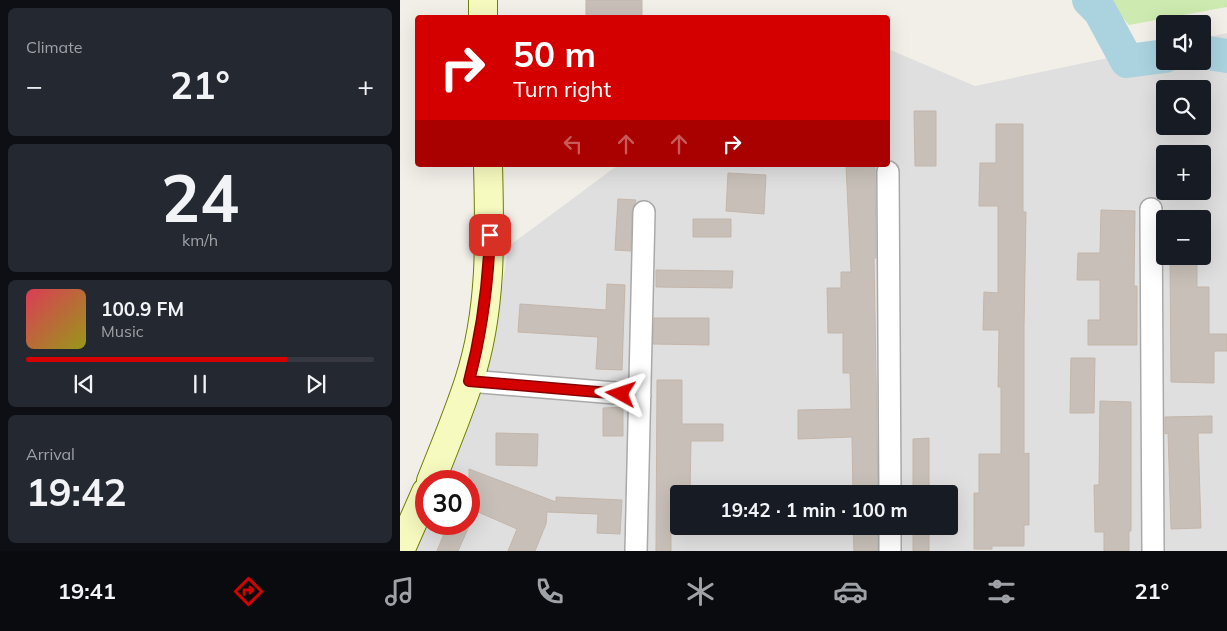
<!DOCTYPE html>
<meta charset="utf-8">
<style>
body{margin:0;font-family:Mulish,sans-serif;background:#242831;color:#f1f3f6;height:100vh;display:flex;flex-direction:column;font-size:19px;white-space:nowrap}
*{box-sizing:border-box;margin:0}
p{font-size:16px;color:#9ea1a6}
.icon{flex:none;width:28px;height:28px;fill:none;stroke:currentColor;stroke-width:2;stroke-linecap:round;stroke-linejoin:round}
.map{position:relative;flex:1;overflow:hidden}
.side{display:flex;flex-direction:column;gap:8px;padding:8px;background:#0d0f14;width:400px}
.side>*{flex:none}
.guide{position:absolute;left:15px;top:15px;width:475px;height:152px;border-radius:5px;box-shadow:0 5px 20px #0002;background:#d40000;color:#fff;overflow:hidden}
.buttons{position:absolute;left:756px;top:15px;display:grid;gap:10px}
.buttons a{display:grid;place-items:center;width:55px;height:55px;border-radius:5px;background:#171b24;box-shadow:0 5px 20px #0002;font-size:25px}
.speed{position:absolute;left:15px;top:470px;display:flex;gap:10px;font-size:25px;font-weight:700;text-align:center}
.speed>*{display:grid;place-content:center;width:65px;height:65px;border-radius:50%;background:#171b24;box-shadow:0 5px 20px #0002;line-height:1}
.speed .limit{border:8px solid #d22;background:#fff;color:#111}
.pin{position:absolute;display:grid;place-items:center;width:42px;height:42px;color:#fff;margin:-21px;border-radius:10px;box-shadow:0 2px 8px #0006}
.me{position:absolute;width:55px;margin:-28px;rotate:275deg;stroke-linejoin:round;filter:drop-shadow(0 0 4px #0008)}
.turn{display:flex;align-items:center;gap:18px;height:105px;padding:0 15px;font-size:22px}
.turn .icon{width:65px;height:65px;stroke-width:2.5}
.turn b{display:block;font-size:35px;line-height:42px}
.lanes{display:flex;align-items:center;height:48px;padding:0 15px;background:#0003;justify-content:center;gap:25px;direction:ltr}
.lanes .off{opacity:.35}
.big{font-size:38px;font-weight:700;line-height:1.1}
.side .card{flex:1;display:flex;flex-direction:column;justify-content:center;gap:8px;min-width:0;padding:0 18px;border-radius:8px;background:#242831}
.side .dial{align-items:center;gap:0}
.dial b{font-size:65px;line-height:1}
.song{display:flex;align-items:center;gap:15px}
.cover{width:60px;height:60px;border-radius:8px;background:linear-gradient(135deg,hsl(350 70% 55%),hsl(60 70% 35%))}
.played{height:5px;border-radius:2px;background:linear-gradient(90deg,#d40000 75%,#363941 75%)}
.keys{display:flex;justify-content:space-around;direction:ltr}
.heat{display:flex;justify-content:space-between;align-items:center;font-size:28px;direction:ltr}
.trip{position:absolute;left:270px;top:485px;width:288px;height:50px;border-radius:5px;background:#171b24;box-shadow:0 5px 20px #0002;font-weight:700;line-height:50px;text-align:center}
.tab-bar{display:flex;height:80px;justify-content:space-around;align-items:center;background:#090b0e;color:#9ea1a6}
.tab-bar .icon{width:35px;height:35px}
.tab-bar .active{color:#d40000}
.tab-bar b{font-size:22px;color:#f1f3f6}
main{display:flex;flex:1;min-height:0}
.map>svg:first-child{display:block}
.residential{fill:#e0dfdf;fill-rule:evenodd}
.grass{fill:#cdebb0}
.lines{fill:none;stroke-linecap:round;stroke-linejoin:round}
.river{stroke:#aad3df;stroke-width:34}
.building{fill:#c7bfb8;stroke:#c4b6ab}
.street-casing{stroke:#a9a9a9;stroke-width:24}
.secondary-casing{stroke:#707d05;stroke-width:30}
.street{stroke:#fff;stroke-width:21}
.secondary{stroke:#f7fabf;stroke-width:28}
.route-casing{stroke:#8a0000;stroke-width:12}
.route{stroke:#d40000;stroke-width:9}
</style>
<main>
<section class="side">
<div class="card"><p>Climate</p>
<div class="heat"><a>−</a><b class="big">21°</b><a>+</a></div>
</div>
<div class="card dial"><b>24</b><p>km/h</p></div>
<div class="card">
<div class="song"><i class="cover"></i><div><b>100.9 FM</b><p>Music</p></div></div>
<div class="played"></div>
<div class="keys"><svg class="icon" aria-label="previous" viewBox="0 0 24 24"><path d="M18 5L8 12l10 7zM5 5v14"/></svg><svg class="icon" aria-label="pause" viewBox="0 0 24 24"><path d="M8 5v14M16 5v14"/></svg><svg class="icon" aria-label="next" viewBox="0 0 24 24"><path d="M6 5l10 7-10 7zM19 5v14"/></svg></div>
</div>
<div class="card"><p>Arrival</p><b class="big">19:42</b></div>
</section>
<div class="map">
<svg width="827" height="551" viewBox="0 0 827 551">
<rect width="100%" height="100%" fill="#f2efe9"/>
<!-- residential -->
<path class="residential" d="M827,33v518h-816l15,-27h43v-43h-30l52,-133 18,-102 109,-81h270v-116l87,37 190,-40v15h37l1,-23zM765,89h37v37h-37zM765,154h37v37h-37zM765,219h37v37h-37zM279,494h270v32h-270z"/>
<!-- grass -->
<path class="grass" d="M707,0h120v7l-98,18z"/>
<g class="lines">
<!-- river -->
<path class="river" d="M689,0l11,11 27,50 38,-5
M802,52l25,4"/>
</g>
<!-- building -->
<path class="building" d="M186,0h56v18h-56z
M514,111h22v55h-21z
M596,124h27v88h3l-2,116v126l5,-1v72h-5v21h-32v3h-18v-56h5v-39h22v-67h-3l1,-57h-16l1,-38 14,1v-87h-19l1,-43h16z
M446,165h29l1,93h-2l4,236h-25l-1,-57 -54,2v-29l53,-1 -1,-36h-7v-40h-15l-1,-45h14v-16h10z
M328,173l38,2 -2,39 -38,-3z
M218,199l18,1 -4,12 -1,39 -16,-1z
M701,210l34,1 -1,75h3v59h-49v-25h12v-40h-23l1,-27h22z
M293,219h38v18h-38z
M770,256h27v31h12v47h18v17h-13v32l-43,-1z
M256,270l77,1 -1,17 -76,-1z
M207,284l18,1 -3,85 -26,-1 2,-32 -80,-5 2,-28 86,6z
M254,318h55v27l-56,-1z
M671,358h24l-1,55h-24z
M257,380h25v44h41v17h-32l-1,53h-11v3h-8v54h-15z
M700,401l31,1v129h-2v20h-25v-19h-9l-1,-47h5z
M223,407v29h-20v-28z
M812,416v17h-14l3,95 -30,1 -3,-96 -3,1v-17z
M96,433l42,1 -1,32 -41,-1z
M529,438v56h-16v-55z
M69,469l87,33v-5l66,3 -2,34 -23,-1 1,-19 -51,-2 -1,12 -11,27h-27l9,-22 -48,-21z
M48,524h22l-12,27h-21z
M453,526h25v25h-24z
M513,526h16v25h-16z"/>
<g class="lines">
<defs>
<path id="street" d="M488,172l2,322
M751,209l2,342
M69,381l171,14
M490,526v25
M236,551l8,-339"/>
<path id="secondary" d="M83,0v18
M31,481c13,-33 27,-66 38,-100 23,-70 21,-143 19,-216
M0,551l26,-59"/>
</defs>
<!-- street casing -->
<use href="#street" class="street-casing"/>
<!-- secondary casing -->
<use href="#secondary" class="secondary-casing"/>
<!-- street -->
<use href="#street" class="street"/>
<!-- secondary -->
<use href="#secondary" class="secondary"/>
</g>
<g class="lines">
<defs>
<path id="route" d="M90,235c-2,50 -8,97 -21,146l152,13"/>
</defs>
<!-- route casing -->
<use href="#route" class="route-casing"/>
<!-- route -->
<use href="#route" class="route"/>
</g>
</svg>
<div class="buttons">
<a><svg class="icon" aria-label="sound" viewBox="0 0 24 24"><path d="M4 9h4l5-4v14l-5-4H4zM17 9q2 3 0 6"/></svg></a>
<a><svg class="icon" aria-label="search" viewBox="0 0 24 24"><circle cx="10" cy="10" r="6"/><path d="M15 15l6 6"/></svg></a>
<a>+</a>
<a>−</a>
</div>
<div class="speed"><div class="limit">30</div></div>
<div class="pin" style="left:90px;top:235px;background:#d93025"><svg class="icon" aria-label="arrive" viewBox="0 0 24 24"><path d="M6 21V4h12l-3 4 3 4H6"/></svg></div>
<svg class="me" style="left:221px;top:394px" viewBox="-20 -20 40 40"><path d="M0-17L14 15 0 8-14 15z" fill="#d40000" stroke="#fff" stroke-width="4"/></svg>
<div class="trip">19:42 · 1 min · 100 m</div>
<div class="guide">
<div class="turn"><svg class="icon" aria-label="right" viewBox="0 0 24 24"><path d="M7 20v-9h11M14 6l5 5-5 5"/></svg><div><b>50 m</b>Turn right</div></div>
<div class="lanes"><svg class="icon off" aria-label="left" viewBox="0 0 24 24"><path d="M17 20v-9H6M10 6l-5 5 5 5"/></svg><svg class="icon off" aria-label="ahead" viewBox="0 0 24 24"><path d="M12 20V5M6 11l6-6 6 6"/></svg><svg class="icon off" aria-label="ahead" viewBox="0 0 24 24"><path d="M12 20V5M6 11l6-6 6 6"/></svg><svg class="icon" aria-label="right" viewBox="0 0 24 24"><path d="M7 20v-9h11M14 6l5 5-5 5"/></svg></div>
</div>
</div>
</main>
<nav class="tab-bar">
<b>19:41</b>
<svg class="icon active" aria-label="directions" viewBox="0 0 24 24"><path d="M12 3l9 9-9 9-9-9zM9 14v-3h6M13 9l2 2-2 2"/></svg>
<svg class="icon" aria-label="music" viewBox="0 0 24 24"><path d="M9 18V5l10-2v13"/><circle cx="6" cy="18" r="3"/><circle cx="16" cy="16" r="3"/></svg>
<svg class="icon" aria-label="phone" viewBox="0 0 24 24"><path d="M5 4h4l2 5-3 2q2 4 5 5l2-3 5 2v4C11 20 4 13 5 4z"/></svg>
<svg class="icon" aria-label="climate" viewBox="0 0 24 24"><path d="M12 3v18M4 7l16 10M4 17L20 7"/></svg>
<svg class="icon" aria-label="car" viewBox="0 0 24 24"><path d="M5 17H2v-5l4-1 3-4h7l3 4 3 1v5h-3M9 17h6M6 11h13"/><circle cx="7" cy="17" r="2"/><circle cx="17" cy="17" r="2"/></svg>
<svg class="icon" aria-label="filters" viewBox="0 0 24 24"><path d="M4 7h16M4 17h16"/><circle cx="9" cy="7" r="2"/><circle cx="15" cy="17" r="2"/></svg>
<b>21°</b>
</nav>
